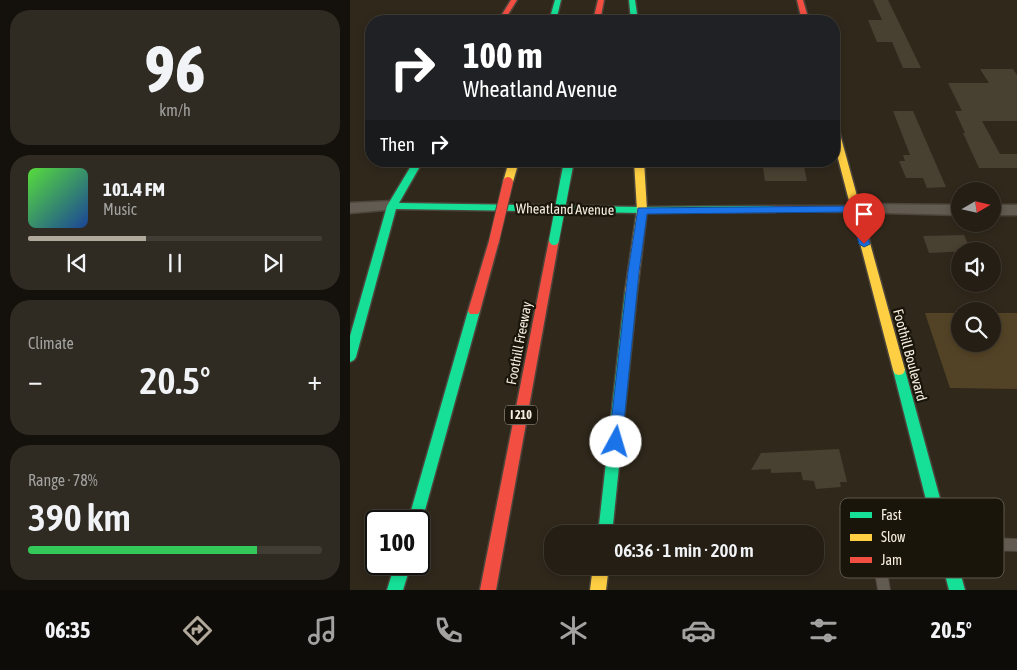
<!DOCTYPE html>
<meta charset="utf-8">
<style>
body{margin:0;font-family:"Asap Condensed",sans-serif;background:#302b22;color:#f1f3f6;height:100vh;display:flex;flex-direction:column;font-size:19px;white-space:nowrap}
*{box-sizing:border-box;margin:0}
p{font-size:16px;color:#a3a2a0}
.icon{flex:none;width:28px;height:28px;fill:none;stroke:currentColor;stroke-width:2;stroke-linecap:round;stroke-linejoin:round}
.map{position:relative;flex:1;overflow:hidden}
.details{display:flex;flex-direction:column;gap:10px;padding:10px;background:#14100b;width:350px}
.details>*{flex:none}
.hud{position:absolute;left:15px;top:15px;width:475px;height:152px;border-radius:20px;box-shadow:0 2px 8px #0003,0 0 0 1px #413c34;background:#202124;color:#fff;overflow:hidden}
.needle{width:32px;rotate:81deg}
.buttons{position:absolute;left:601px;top:182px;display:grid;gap:10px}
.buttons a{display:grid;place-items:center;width:50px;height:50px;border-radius:50%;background:#241e14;box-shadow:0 2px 8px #0003,0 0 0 1px #413c34;font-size:25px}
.speed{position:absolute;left:15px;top:510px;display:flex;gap:10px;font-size:25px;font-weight:700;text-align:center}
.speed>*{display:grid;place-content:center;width:65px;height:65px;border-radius:50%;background:#241e14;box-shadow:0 2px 8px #0003,0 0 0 1px #413c34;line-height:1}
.speed .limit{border:2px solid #111;border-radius:8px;background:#fff;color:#111}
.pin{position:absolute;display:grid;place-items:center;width:42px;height:42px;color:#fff;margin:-51px -21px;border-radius:50% 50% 50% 0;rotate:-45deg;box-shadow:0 0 5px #0007}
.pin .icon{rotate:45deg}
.me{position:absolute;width:55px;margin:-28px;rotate:6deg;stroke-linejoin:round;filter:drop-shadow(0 0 4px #0008)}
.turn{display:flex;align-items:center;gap:18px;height:105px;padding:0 15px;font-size:22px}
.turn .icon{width:65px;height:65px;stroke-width:2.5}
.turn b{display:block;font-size:35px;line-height:42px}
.then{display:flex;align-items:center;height:48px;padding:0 15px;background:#0003;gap:10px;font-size:19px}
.big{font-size:38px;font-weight:600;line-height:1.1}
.details .tile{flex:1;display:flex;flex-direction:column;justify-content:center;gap:8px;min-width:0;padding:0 18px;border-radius:20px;background:#302b22}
.details .dial{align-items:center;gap:0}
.dial b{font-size:65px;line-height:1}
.song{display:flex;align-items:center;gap:15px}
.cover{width:60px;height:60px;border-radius:8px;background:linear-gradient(135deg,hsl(110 70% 55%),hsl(220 70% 35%))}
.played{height:5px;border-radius:2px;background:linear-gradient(90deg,#b1a99b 40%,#413c34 40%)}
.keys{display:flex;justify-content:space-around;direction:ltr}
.heat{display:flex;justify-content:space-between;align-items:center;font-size:28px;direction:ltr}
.charge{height:8px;border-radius:4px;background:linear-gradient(90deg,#34c759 78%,#413c34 0)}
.trip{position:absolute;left:194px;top:525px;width:280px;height:50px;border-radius:20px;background:#241e14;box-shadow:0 2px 8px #0003,0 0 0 1px #413c34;font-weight:600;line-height:50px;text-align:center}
.menu{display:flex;height:80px;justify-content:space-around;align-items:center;background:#0e0c08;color:#a3a2a0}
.menu .icon{width:35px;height:35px}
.menu .active{color:#b1a99b}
.menu b{font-size:22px;color:#f1f3f6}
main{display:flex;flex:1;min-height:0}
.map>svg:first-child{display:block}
.green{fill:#534326}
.building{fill:#484031}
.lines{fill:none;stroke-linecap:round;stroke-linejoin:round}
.lane-casing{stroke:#4c453b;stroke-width:2}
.street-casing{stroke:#4c453b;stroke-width:3}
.fast-casing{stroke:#4c453b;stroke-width:3}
.slow-casing{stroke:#4c453b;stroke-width:3}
.jam-casing{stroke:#4c453b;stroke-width:3}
.lane{fill:#615b51;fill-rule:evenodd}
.street{fill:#615b51;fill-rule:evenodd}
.fast{fill:#16e098;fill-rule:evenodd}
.slow{fill:#ffcf43;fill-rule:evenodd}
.jam{fill:#f24e42;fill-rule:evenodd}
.fast-bridge-casing{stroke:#4c453b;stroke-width:12;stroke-linecap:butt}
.jam-bridge-casing{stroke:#4c453b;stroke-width:12;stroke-linecap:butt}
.fast-bridge{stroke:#16e098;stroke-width:10}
.jam-bridge{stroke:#f24e42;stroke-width:10}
.route{fill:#1a73e8;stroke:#114b97}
.labels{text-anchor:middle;stroke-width:4.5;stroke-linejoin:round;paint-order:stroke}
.shield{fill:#1a150a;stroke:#b5aea0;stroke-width:1}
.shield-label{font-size:12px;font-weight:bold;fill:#f7efe0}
.street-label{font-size:14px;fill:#f7efe0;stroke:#1a150a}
.key{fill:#1a150a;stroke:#5c564a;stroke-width:1}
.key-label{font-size:14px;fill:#f7efe0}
</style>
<main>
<section class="details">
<div class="tile dial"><b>96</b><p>km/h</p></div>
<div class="tile">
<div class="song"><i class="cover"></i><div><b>101.4 FM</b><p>Music</p></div></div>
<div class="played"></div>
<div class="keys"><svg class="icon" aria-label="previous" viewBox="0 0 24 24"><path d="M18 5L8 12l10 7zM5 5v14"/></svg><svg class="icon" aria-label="pause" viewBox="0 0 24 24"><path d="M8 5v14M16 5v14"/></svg><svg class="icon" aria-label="next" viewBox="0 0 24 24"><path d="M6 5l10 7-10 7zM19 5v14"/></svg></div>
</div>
<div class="tile"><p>Climate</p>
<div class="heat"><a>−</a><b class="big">20.5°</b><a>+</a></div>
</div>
<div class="tile"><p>Range · 78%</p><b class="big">390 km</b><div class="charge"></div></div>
</section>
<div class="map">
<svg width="667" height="590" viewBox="0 0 667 590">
<rect width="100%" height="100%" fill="#30281b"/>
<!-- green -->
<path class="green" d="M575,313h35v31h32l1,-31h24v76l-67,-1z"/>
<!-- building -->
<path class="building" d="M523,0h15l33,68h-18l-11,-26h-15l-9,-22h14z
M630,69h33l4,6v46h-35l18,33h17v14h-38l-16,-35h2l-10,-22h7l-14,-28h41z
M543,111h20l33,76 -19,1 -4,-10h-17l-7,-17h6l-2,-6h7z
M412,161h41l4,20h-42z
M614,235l7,16 -42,2 -6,-17z
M489,449l8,33h-7l1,5 -25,2 -2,-8 -11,-1 -2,-8 -30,1v-4l-20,1 10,-17z"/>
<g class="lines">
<defs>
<path id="lane" d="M580,504l4,1 2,4 -2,4 -4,1 -52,3 12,73h-12l-13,-78 2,-4 4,-1z
M602,537l65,2v12l-65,-2 -4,-2 -2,-4 2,-4z"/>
<path id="street" d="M42,201l5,2 2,3 -2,3 -47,4v-10z
M505,204l105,1v10l-110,-3 -2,-3 2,-3z
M642,205h25v10h-25z"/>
<path id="fast" d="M205,0h6l-5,21h-7z
M279,0h6l3,21h-7z
M64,161h9l-24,42 243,4 133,-1 5,3 -5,3 -133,1 -246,-4 -40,148 -2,3 -4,2v-26l37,-130z
M214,161h10l-4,21 -5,3 -5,-3z
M281,288l6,4 -25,242h-14l27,-242z
M124,307l4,1 2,3 -58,210 -3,6v-6h-11l60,-210 2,-3z
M549,365l4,1 2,4 60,220h-16l-56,-220 2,-4z
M45,564h16l-8,26h-16z"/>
<path id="slow" d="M484,124l4,3 67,243 -2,4 -4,1 -4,-1 -2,-4 -59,-227z
M159,161h10l-6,21 -5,3 -5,-3z
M284,161h10l3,49 -10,82 -6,4 -6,-4 12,-82z
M243,566h16l-3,24h-16z"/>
<path id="jam" d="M161,0h6l-13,21h-6z
M248,0h6l-4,21h-7z
M447,0h6l6,21h-7z
M425,206h80l5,3 -5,3 -84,-1 -1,-2z
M204,236l5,4 -63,350h-16l69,-350z
M144,237l5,4 -19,70 -2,3h-8l-2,-3 21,-70z"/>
</defs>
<!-- lane casing -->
<use href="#lane" class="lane-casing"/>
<!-- street casing -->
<use href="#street" class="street-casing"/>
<!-- fast casing -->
<use href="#fast" class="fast-casing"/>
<!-- slow casing -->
<use href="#slow" class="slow-casing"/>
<!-- jam casing -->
<use href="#jam" class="jam-casing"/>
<!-- lane -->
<use href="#lane" class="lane"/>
<!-- street -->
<use href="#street" class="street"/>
<!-- fast -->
<use href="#fast" class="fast"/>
<!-- slow -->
<use href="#slow" class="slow"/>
<!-- jam -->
<use href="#jam" class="jam"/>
<defs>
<path id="fast-bridge" d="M204,240l11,-58"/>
<path id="jam-bridge" d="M144,241l14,-59"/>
</defs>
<!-- fast-bridge casing -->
<use href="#fast-bridge" class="fast-bridge-casing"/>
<!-- jam-bridge casing -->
<use href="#jam-bridge" class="jam-bridge-casing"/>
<!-- fast-bridge -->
<use href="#fast-bridge" class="fast-bridge"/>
<!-- jam-bridge -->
<use href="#jam-bridge" class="jam-bridge"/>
</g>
<!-- route -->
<path class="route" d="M505,206l5,3 10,35 -6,3 -5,-3 -8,-32 -204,2 -8,58 -17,170 -2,5 -4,2 -5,-2 -2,-5 19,-170 10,-64z"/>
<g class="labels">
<!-- shield labels -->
<rect class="shield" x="155" y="405.5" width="32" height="19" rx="4"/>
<g class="shield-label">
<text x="171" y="419">I 210</text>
</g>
<!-- street labels -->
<g class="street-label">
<text transform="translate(215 209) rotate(1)" y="5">Wheatland Avenue</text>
<text transform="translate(169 343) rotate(-79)" y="5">Foothill Freeway</text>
<text transform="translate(560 355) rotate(75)" y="5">Foothill Boulevard</text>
</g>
</g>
<!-- legend -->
<rect x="490" y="498" width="164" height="80" rx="8" class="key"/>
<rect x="500" y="512" width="22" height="6" fill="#16e098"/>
<rect x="500" y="534" width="22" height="7" fill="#ffcf43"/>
<rect x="500" y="557" width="22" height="6" fill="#f24e42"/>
<g class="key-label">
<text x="531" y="520">Fast</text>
<text x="531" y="542">Slow</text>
<text x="531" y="565">Jam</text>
</g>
</svg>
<div class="buttons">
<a><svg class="needle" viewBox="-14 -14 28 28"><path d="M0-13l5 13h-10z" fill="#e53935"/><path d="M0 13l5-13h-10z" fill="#a3a2a0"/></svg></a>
<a><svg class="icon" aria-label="sound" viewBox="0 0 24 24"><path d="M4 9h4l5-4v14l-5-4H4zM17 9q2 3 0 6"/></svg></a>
<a><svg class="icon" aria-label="search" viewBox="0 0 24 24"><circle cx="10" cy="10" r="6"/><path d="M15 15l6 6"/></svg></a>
</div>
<div class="speed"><div class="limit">100</div></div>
<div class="pin" style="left:514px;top:244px;background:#d93025"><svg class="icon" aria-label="arrive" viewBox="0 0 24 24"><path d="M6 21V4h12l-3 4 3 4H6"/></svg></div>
<svg class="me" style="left:266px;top:442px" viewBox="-20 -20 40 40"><circle r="19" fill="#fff"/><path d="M0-13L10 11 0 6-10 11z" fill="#1a73e8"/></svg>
<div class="trip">06:36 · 1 min · 200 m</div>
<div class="hud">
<div class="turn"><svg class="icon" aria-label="right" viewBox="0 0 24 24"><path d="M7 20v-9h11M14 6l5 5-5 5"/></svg><div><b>100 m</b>Wheatland Avenue</div></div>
<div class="then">Then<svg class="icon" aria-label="right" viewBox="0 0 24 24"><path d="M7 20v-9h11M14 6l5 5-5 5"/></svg></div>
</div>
</div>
</main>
<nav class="menu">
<b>06:35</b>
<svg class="icon active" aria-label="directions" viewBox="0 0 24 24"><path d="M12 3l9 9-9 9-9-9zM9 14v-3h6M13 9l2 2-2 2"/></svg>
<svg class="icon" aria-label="music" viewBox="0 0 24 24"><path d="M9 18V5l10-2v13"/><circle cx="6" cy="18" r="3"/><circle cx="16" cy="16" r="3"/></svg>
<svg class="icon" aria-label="phone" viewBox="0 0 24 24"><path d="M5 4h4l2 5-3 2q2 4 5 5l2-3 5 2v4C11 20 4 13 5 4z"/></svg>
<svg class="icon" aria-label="climate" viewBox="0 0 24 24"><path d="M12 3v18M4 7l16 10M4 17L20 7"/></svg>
<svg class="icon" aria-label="car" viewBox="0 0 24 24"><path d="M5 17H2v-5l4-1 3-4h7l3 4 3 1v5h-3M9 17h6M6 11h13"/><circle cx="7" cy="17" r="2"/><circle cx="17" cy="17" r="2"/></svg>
<svg class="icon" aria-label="filters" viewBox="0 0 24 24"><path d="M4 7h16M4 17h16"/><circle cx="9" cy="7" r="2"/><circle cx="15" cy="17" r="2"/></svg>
<b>20.5°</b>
</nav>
